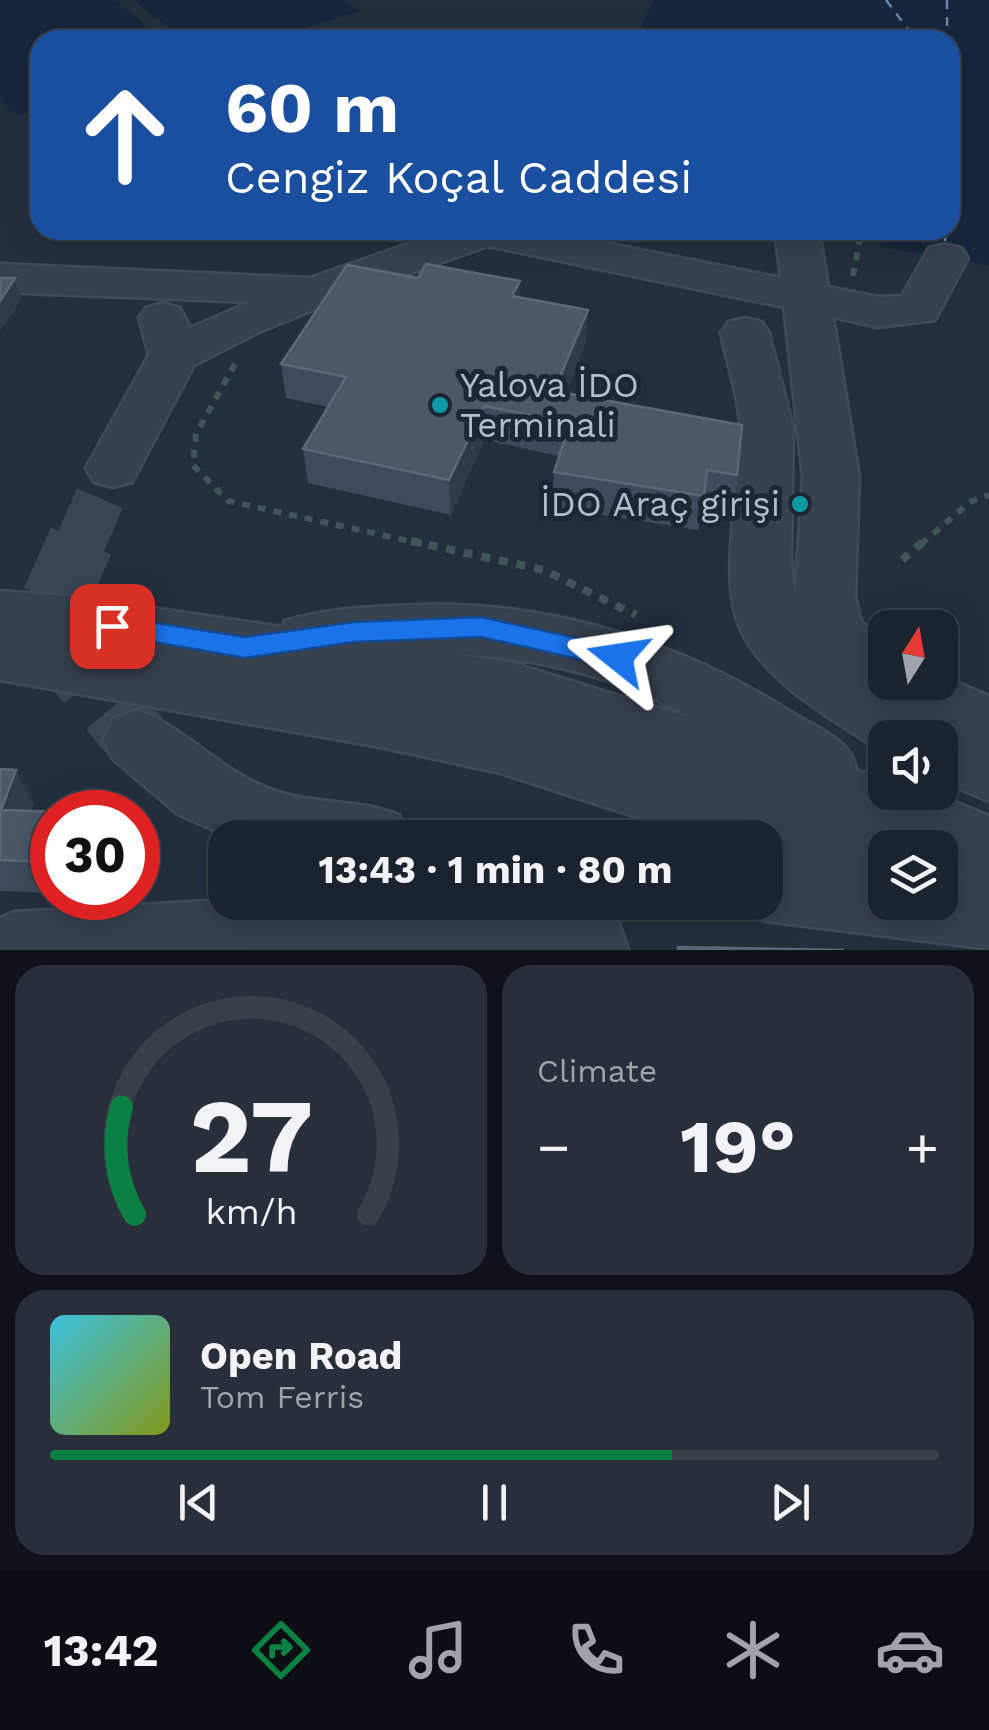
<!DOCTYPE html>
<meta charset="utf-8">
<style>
body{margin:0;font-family:"Work Sans",sans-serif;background:#282f3a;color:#f1f3f6;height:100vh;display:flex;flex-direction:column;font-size:38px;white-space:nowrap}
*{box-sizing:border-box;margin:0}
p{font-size:32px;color:#a0a4aa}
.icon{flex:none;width:55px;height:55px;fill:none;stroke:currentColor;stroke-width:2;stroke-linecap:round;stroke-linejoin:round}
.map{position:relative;height:950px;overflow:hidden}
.sheet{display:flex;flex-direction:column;gap:15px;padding:15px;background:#0f1319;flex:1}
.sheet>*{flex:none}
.hud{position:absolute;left:30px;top:30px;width:930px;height:210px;border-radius:30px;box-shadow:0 5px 25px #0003,0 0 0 2px #39404a;background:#1a4fa0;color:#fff;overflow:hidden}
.needle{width:65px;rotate:11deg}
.tools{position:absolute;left:868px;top:610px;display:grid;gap:20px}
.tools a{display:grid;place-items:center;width:90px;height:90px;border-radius:20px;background:#1b232e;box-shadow:0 5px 25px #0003,0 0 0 2px #39404a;font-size:50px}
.speed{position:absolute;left:30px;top:790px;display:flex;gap:20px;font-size:50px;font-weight:700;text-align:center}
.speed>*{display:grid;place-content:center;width:130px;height:130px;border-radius:50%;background:#1b232e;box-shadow:0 5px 25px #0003,0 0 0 2px #39404a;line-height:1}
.speed .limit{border:15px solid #d22;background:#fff;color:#111}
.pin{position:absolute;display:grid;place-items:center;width:85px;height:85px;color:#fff;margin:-42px;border-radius:20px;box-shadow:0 5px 15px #0006}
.me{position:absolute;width:110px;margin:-55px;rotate:285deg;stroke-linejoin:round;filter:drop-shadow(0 0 8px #0008)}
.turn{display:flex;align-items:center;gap:35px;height:210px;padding:0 30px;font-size:45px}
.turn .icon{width:130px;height:130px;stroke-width:2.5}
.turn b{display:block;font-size:70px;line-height:85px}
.big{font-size:75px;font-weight:700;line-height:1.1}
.sheet .card{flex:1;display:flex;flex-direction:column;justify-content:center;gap:15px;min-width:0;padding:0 35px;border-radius:30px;background:#282f3a}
.sheet .dial{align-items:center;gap:0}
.dial svg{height:260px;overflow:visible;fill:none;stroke:#39404a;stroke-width:7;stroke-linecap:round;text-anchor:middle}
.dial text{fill:#f1f3f6;stroke:none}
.song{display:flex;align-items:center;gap:30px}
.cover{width:120px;height:120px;border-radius:15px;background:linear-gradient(135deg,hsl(190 70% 55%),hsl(70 70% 35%))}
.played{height:10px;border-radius:5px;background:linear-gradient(90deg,#0b8043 70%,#39404a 70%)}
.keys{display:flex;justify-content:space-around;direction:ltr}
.heat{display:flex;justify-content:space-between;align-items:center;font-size:55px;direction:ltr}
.sheet .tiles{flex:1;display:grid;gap:15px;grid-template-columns:1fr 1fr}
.card:last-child{grid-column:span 2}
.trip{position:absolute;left:208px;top:820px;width:575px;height:100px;border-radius:30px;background:#1b232e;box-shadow:0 5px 25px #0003,0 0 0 2px #39404a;font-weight:700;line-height:100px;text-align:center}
.menu{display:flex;height:160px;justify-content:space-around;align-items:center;background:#0b0e12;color:#a0a4aa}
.menu .icon{width:70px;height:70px}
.menu .current{color:#0b8043}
.menu b{font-size:45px;color:#f1f3f6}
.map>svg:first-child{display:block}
.water{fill:#17263c}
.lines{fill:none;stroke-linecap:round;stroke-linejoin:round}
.ferry{stroke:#6d86a8;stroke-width:2.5;stroke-dasharray:9 8;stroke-linecap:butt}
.minor-tunnel-far1{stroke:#3a4453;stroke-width:50;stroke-dasharray:50 25;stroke-linecap:butt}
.minor-tunnel{stroke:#3a4453;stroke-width:66;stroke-dasharray:66 34;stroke-linecap:butt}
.minor-casing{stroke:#414a57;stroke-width:5}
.path-far2{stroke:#3f5557;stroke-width:4;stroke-dasharray:5 5;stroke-linecap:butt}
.path-far1{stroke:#3f5557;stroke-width:6;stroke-dasharray:8 8;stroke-linecap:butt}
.path{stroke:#3f5557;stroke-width:8;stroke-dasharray:9 9;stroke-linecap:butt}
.minor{fill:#38414e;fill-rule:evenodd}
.wall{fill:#3f4b5c}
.shaded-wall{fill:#2f3b4b}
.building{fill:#4b5868;stroke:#5c6777;stroke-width:2.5}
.route{fill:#1a73e8;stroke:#114b97;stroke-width:2.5}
.culture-dot{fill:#0f9aa8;stroke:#1d2633;stroke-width:4}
.labels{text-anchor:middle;stroke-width:10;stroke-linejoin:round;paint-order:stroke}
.poi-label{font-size:35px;fill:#b4bcc9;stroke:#1d2633;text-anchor:start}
</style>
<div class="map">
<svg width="989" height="950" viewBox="0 0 989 950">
<rect width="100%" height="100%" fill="#242f3e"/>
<!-- water -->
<path class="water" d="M0,0h115l49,40h-124v69l-24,7 -16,-17z
M133,0h209l18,11 -93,29h-82z
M653,0h336v265l-108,-18 2,-17h67v-190h-314z"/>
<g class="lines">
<!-- ferry -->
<path class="ferry" d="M886,0l30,40
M947,0v40
M942,230l2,16
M945,241l1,-11"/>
<!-- minor-tunnel-far1 -->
<path class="minor-tunnel-far1" d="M80,544l33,-76"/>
<!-- minor-tunnel -->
<path class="minor-tunnel" d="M81,541l-38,85 94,113"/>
<defs>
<path id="minor" d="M448,230h93l240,48 -6,-48h44l9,57 50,10 24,-1 27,-48 16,-4 16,4 7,10 -33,62 -57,7 -45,-10 26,160 -4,120 6,24 24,25v36h55v-7l49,21v105l-49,-20v-43h-55v15c-49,-31 -126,-73 -147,-130 -19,-53 3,-136 2,-192 0,-32 -13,-67 -19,-98l7,-11 17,-4 17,4 7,11 24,95 -2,135 4,31 8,-117 -19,-170 -296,-61 -133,47 -96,39 -65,33 -62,117 -19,5 -19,-5 -8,-14 63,-113 -10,-37 7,-10 17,-5 17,5 10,20 60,-26 -250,-10v-28l310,14z
M0,591l79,6 203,30 3,-6c34,-11 70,-13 106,-15 143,-10 279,30 400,106 24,15 62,28 65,58l29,9v13h45l59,24v133l-224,-28 -26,-10 -4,-9h30v-64h-63l-202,-65 -120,-26 -380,-67zM454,654c85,4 163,22 237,64l-182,-56zM885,848h55v15l24,11 -24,-3v31h-55z
M137,710c55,20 86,67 148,84 38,10 77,6 114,21l11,23h-179l-53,-24 -65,-55 -10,-20 10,-20z
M225,900l373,2 18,12 12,36h-628v-32l14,-6z"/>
</defs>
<!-- minor casing -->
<use href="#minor" class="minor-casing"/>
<!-- path-far2 -->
<path class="path-far2" d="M860,235l1,-5"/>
<!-- path-far1 -->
<path class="path-far1" d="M853,276l8,-44
M235,364l-39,70 -3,31 35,36 195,43
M921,544l49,-42 19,-7"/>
<!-- path -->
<path class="path" d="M411,541l133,29 92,45
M902,560l22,-19"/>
<!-- minor -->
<use href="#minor" class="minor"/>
</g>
<!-- wall -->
<path class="wall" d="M519,298l69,12 -3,34 -19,49 171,82 -7,34 -28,-4 -4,25 -146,-23 2,-35 5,-16 -75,-16 -33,75 -143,-32 -5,-34 25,-42 -42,-9 -5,-34z
M0,769l34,34 -3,8 21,1v81l-52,-2z"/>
<!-- shaded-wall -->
<path class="shaded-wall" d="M15,278l7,20 -22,34v-31z
M520,281l-1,34 -7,-19z
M588,310l-3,34 -30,76 -1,-29z
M484,406v34l-33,75 -2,-35z
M16,770l18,33 -14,41 -19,-34z"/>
<!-- building -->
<path class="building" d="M426,264l94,17 -8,15 76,14 -34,81 188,34 -5,50 -30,-5 -3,26 -150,-24 16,-49 -86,-17 -35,74 -146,-31 43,-72 -65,-13 66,-99 71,13z
M0,278h15l-15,23z
M0,769l16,1 -15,40 62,2h-11v50l-52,-2z
M678,947l166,3h-166z"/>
<!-- route -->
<path class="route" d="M112,616l133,21 109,-15 127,-5 137,30 9,3 4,7 -4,8 -9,3 -137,-31 -127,5 -109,16 -142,-25 -4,-7 4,-7z"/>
<!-- markers -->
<g class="culture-dot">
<circle cx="440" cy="405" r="10"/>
<circle cx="800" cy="504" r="10"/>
</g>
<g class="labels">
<!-- poi labels -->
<g class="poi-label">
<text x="460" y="397">Yalova İDO<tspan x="460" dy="40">Terminali</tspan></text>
<text x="780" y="516" text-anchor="end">İDO Araç girişi</text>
</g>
</g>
</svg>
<div class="tools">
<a><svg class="needle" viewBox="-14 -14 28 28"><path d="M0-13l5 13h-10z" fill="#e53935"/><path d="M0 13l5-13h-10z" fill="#a0a4aa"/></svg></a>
<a><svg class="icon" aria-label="sound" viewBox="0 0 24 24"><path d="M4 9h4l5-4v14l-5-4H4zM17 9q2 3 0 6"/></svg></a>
<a><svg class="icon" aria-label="layers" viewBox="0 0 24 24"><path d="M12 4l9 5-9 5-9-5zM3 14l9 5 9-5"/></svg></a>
</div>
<div class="speed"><div class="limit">30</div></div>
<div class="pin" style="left:112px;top:626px;background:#d93025"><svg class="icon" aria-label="arrive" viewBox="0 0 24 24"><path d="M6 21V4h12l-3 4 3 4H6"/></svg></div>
<svg class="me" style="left:618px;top:657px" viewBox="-20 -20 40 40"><path d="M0-17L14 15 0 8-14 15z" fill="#1a73e8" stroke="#fff" stroke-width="4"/></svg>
<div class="trip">13:43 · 1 min · 80 m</div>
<div class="hud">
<div class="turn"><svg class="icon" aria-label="ahead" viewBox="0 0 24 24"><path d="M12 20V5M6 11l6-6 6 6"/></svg><div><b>60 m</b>Cengiz Koçal Caddesi</div></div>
</div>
</div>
<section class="sheet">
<div class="tiles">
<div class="card dial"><svg viewBox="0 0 100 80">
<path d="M14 69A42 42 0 1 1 86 69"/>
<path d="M14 69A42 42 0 0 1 10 36" stroke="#0b8043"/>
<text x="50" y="56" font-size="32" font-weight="700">27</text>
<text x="50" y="72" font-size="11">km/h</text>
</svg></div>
<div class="card"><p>Climate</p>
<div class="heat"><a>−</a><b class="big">19°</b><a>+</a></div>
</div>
<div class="card">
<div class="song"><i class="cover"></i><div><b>Open Road</b><p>Tom Ferris</p></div></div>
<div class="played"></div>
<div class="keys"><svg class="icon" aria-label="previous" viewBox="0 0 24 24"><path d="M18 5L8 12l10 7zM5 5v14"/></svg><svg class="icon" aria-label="pause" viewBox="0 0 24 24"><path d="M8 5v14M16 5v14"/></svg><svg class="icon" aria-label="next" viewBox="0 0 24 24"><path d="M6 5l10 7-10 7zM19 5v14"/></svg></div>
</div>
</div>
</section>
<nav class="menu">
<b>13:42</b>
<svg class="icon current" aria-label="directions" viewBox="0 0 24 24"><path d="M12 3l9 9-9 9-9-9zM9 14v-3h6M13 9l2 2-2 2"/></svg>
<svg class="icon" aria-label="music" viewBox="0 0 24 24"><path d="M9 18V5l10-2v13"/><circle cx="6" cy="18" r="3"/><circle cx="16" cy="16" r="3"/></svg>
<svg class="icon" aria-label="phone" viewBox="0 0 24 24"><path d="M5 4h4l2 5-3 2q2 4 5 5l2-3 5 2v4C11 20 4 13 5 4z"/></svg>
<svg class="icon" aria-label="climate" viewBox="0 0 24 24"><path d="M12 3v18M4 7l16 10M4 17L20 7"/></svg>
<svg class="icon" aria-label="car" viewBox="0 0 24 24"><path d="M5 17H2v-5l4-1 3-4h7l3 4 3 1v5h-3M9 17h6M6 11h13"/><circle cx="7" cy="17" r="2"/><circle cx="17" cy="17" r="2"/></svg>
</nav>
